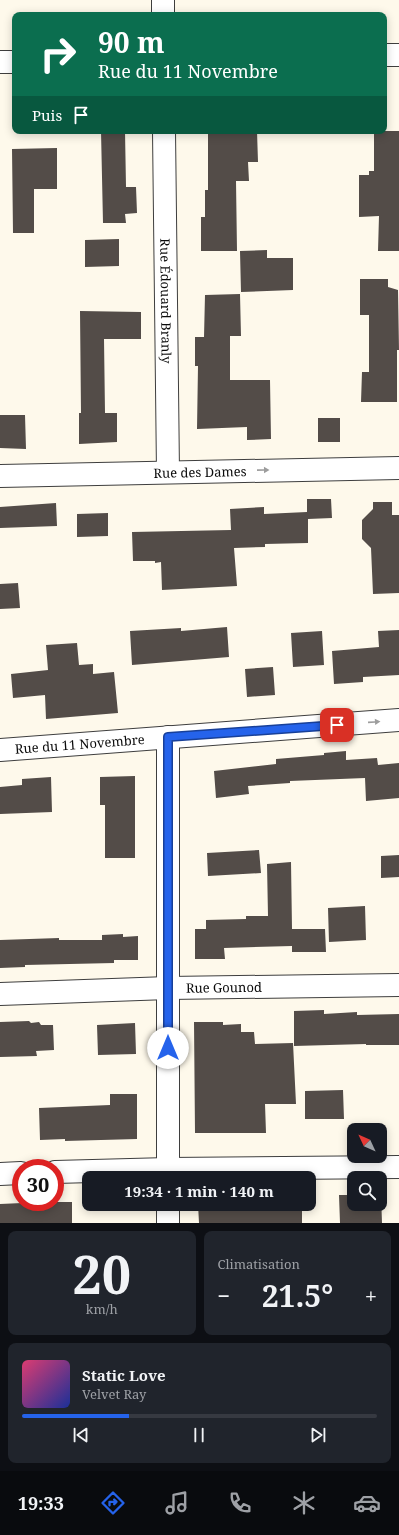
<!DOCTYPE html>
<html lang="fr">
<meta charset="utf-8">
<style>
body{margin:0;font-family:"Noto Serif",serif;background:#20242c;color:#f1f3f6;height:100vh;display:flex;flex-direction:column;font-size:15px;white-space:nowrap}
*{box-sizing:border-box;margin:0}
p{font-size:13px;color:#9ea1a6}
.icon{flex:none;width:22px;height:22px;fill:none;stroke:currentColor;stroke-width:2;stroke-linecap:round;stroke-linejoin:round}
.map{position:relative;height:1223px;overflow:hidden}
.panel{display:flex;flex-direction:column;gap:8px;padding:8px;background:#0d0f14;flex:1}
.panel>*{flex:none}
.top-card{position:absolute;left:12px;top:12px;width:375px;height:122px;border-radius:8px;box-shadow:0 2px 10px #0003;background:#0b6e4f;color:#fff;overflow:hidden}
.needle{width:26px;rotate:314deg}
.controls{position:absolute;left:347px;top:1123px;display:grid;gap:8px}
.controls a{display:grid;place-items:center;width:40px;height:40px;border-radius:8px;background:#171b24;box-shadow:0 2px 10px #0003;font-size:20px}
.speed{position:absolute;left:12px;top:1159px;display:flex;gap:8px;font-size:20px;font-weight:700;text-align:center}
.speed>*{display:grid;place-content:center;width:52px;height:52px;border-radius:50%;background:#171b24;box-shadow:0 2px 10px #0003;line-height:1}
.speed .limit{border:6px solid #d22;background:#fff;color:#111}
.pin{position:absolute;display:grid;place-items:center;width:34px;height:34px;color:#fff;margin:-17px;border-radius:8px;box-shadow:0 2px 6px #0006}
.me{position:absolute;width:44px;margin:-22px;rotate:0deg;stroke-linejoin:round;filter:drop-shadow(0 0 3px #0008)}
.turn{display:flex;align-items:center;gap:14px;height:84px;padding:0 20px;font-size:18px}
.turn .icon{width:52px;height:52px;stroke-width:2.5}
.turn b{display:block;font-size:28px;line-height:34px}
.then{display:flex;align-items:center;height:38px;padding:0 20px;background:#0003;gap:8px;font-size:15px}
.big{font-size:30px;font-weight:700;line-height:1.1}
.panel .widget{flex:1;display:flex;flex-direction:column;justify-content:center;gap:6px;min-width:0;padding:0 14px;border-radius:8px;background:#20242c}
.panel .dial{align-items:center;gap:0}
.dial b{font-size:52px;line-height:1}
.song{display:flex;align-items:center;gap:12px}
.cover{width:48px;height:48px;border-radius:6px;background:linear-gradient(135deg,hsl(340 70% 55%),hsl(230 70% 35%))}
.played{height:4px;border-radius:2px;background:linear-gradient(90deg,#2563eb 30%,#363941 30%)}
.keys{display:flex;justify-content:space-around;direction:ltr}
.heat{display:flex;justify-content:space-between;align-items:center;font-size:22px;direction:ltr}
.panel .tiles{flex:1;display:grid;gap:8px;grid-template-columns:1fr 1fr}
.widget:last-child{grid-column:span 2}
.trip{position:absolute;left:82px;top:1171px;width:234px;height:40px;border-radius:8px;background:#171b24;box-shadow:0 2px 10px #0003;font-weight:700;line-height:40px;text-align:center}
.tab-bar{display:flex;height:64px;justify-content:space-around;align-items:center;background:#090b0e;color:#9ea1a6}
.tab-bar .icon{width:28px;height:28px}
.tab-bar .on{color:#2563eb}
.tab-bar b{font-size:18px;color:#f1f3f6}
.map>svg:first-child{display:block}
.building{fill:#534c48}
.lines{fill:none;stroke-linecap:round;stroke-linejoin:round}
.minor-casing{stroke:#3e3e3e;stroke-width:24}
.minor{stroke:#fff;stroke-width:22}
.oneway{fill:#9d9d9d}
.route-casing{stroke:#184099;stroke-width:10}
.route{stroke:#2563eb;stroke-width:7}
.labels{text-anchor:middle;stroke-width:4;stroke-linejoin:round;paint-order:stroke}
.street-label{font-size:13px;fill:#0b0b0b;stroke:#fff}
</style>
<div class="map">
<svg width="399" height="1223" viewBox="0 0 399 1223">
<rect width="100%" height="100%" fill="#fef9eb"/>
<!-- building -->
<path class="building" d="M101,131h24l1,56h10l1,26 -12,1 1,9h-23z
M208,131h49l1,31h-10l1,19h-13l1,70h-36v-34h4v-27h3z
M374,131h25v120h-21l1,-35 -20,1v-42h10v-4h5z
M57,148v41h-23v44h-21l-1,-84z
M119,239v27l-34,1v-27z
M267,250v8h26v32l-52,2 -1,-41z
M360,279h28v8l10,3 1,60h-2v52h-36l1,-30h7v-57h-9z
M240,294l1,42h-11v44h40l1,59 -24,1v-13l-50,2 1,-63h-3v-29h9l1,-42z
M80,311l61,1v27h-37l1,74h12v29l-38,2v-31h2z
M0,415h25l1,34 -26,-1z
M318,418h22v24h-22z
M307,499h24l1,19 -24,1v24l-43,1v3l-31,1 3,38 -75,4 -1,-28 -6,1v-2h-22l-1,-29 99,-2 -1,-21 34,-2v7l43,-2z
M373,502h19v13h7v78l-26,1 -2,-46 -9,-9v-19l11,-11z
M56,503l1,23 -57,2v-21z
M108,513v23l-31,1v-23z
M18,583l2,25 -20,1v-25z
M227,627l2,30 -97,8 -2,-34 51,-3v3z
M399,630v45l-36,2v5l-29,2 -2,-33 47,-4 -1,-16z
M322,631l2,34 -31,2 -2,-34z
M77,643l2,22 14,-1v10l21,-2 4,41 -72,6 -1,-24 -32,3 -2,-24 37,-4 -2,-25z
M273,667l2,28 -28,2 -2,-28z
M346,751v9l31,-2 1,7 21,-2v35l-33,3 -1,-23 -75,3v2l-42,3 1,8 -33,4 -2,-27 62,-7v-5l48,-4v-2z
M135,776v82h-30v-53h-5v-28z
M51,777l1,35 -52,2v-27l22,-2v-6z
M259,850l2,23 -53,3 -1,-23z
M399,855v22l-18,1v-22z
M291,862l1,67h33l1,23h-34v-6l-68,2 1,11h-30v-30h11v-9l40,-1v-3h22l-1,-52z
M365,906l1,34 -37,2 -1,-34z
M123,934v3l15,-1v24h-24v3l-89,2v2l-25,1v-28l59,-2v2h43v-5z
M324,1010v4l33,-2v3l42,-1v31h-33v-1l-72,2v-35z
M29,1021l2,2 8,-1 2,3h12l1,25 -18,1 1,5 -37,1v-35z
M194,1022h29v3l18,-1v8h13l1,12 38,-1 3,61h-31l1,29h-71z
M135,1023l1,31 -38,1 -1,-30z
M343,1090l1,29h-39v-28z
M110,1094h27v45l-72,2v-2l-25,1 -1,-32 71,-3z
M380,1194h1l1,29h-42l-1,-28h15v9h26z
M45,1202h27v21h-72v-19z
M198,1204h104v19h-103z"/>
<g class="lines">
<defs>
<g id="minor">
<path d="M163,0v15"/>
<path d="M384,55h15"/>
<path d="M0,62h15"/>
<path id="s1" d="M164,131l4,341"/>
<path id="s2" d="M0,476l399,-8"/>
<path id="s3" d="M0,750l399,-30"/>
<path id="s4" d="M0,994l168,-6 231,-3"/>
<path d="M55,1172l113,-3 231,-2"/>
<path d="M0,1174l21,-1"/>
<path d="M168,1178v-441"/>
<path d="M168,1204v19"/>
</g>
</defs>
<!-- minor casing -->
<use href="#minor" class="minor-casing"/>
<!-- minor -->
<use href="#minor" class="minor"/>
</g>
<!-- one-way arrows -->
<defs><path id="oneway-solid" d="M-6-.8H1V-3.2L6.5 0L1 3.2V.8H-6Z"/></defs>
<g class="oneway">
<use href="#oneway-solid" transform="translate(263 470) rotate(-1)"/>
<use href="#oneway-solid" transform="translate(374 722) rotate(-4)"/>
</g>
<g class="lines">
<defs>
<path id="route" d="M168,1048v-311l169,-12"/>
</defs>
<!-- route casing -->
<use href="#route" class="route-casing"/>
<!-- route -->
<use href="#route" class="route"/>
</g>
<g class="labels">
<!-- street labels -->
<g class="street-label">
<text dy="5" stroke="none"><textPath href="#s1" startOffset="170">Rue Édouard Branly</textPath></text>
<text dy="5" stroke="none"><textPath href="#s2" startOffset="200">Rue des Dames</textPath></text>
<text dy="5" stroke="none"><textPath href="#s3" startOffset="80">Rue du 11 Novembre</textPath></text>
<text dy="5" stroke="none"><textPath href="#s4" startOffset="224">Rue Gounod</textPath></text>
</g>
</g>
</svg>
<div class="controls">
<a><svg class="needle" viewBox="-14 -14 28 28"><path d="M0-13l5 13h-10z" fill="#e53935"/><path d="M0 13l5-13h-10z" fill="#9ea1a6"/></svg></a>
<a><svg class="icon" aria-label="search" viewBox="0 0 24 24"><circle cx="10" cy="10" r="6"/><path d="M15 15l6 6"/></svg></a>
</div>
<div class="speed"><div class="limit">30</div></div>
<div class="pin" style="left:337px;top:725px;background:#d93025"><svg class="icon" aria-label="arrive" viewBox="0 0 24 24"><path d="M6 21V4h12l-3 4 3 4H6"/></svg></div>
<svg class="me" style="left:168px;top:1048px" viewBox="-20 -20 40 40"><circle r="19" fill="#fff"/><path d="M0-13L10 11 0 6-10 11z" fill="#2563eb"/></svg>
<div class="trip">19:34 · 1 min · 140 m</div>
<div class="top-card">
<div class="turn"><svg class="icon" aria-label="right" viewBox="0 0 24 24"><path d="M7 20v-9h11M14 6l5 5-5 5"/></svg><div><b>90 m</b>Rue du 11 Novembre</div></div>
<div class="then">Puis<svg class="icon" aria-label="arrive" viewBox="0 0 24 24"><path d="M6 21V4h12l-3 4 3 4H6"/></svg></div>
</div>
</div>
<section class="panel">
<div class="tiles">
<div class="widget dial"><b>20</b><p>km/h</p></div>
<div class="widget"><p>Climatisation</p>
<div class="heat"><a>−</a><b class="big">21.5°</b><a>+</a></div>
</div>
<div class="widget">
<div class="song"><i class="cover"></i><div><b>Static Love</b><p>Velvet Ray</p></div></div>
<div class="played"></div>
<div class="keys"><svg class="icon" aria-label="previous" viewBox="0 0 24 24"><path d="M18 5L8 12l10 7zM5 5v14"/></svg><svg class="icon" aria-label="pause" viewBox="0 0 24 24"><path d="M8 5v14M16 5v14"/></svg><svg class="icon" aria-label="next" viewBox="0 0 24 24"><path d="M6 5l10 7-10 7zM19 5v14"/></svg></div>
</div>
</div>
</section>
<nav class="tab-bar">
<b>19:33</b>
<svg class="icon on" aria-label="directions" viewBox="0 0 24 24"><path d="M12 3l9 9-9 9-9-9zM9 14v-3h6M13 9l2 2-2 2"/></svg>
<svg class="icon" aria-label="music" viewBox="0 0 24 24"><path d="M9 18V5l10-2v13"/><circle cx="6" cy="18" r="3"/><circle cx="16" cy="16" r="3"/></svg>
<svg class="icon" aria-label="phone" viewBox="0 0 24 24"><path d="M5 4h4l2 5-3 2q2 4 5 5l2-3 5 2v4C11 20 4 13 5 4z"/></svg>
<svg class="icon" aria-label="climate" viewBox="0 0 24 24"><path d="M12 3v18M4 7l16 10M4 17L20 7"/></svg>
<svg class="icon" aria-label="car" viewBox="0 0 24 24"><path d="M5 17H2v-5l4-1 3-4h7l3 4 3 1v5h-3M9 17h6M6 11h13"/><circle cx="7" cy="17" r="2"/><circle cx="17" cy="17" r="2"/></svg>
</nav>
